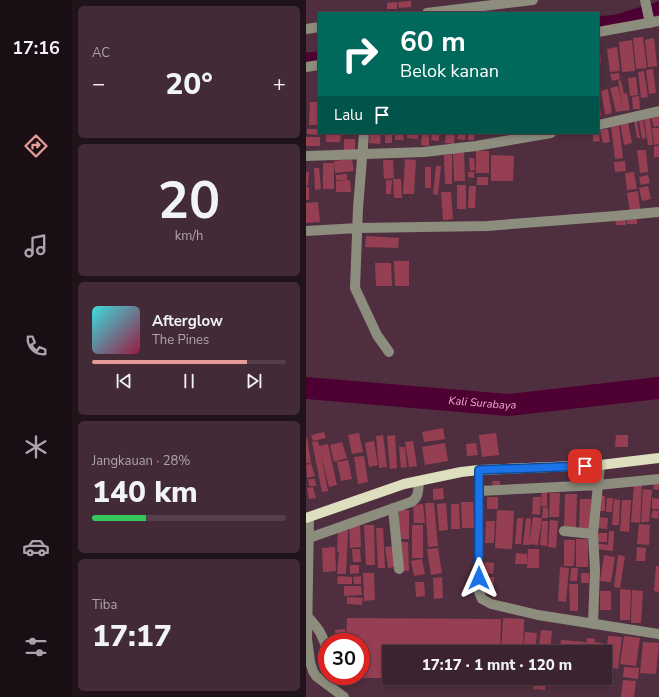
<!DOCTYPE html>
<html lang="id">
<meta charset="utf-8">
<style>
body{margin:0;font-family:"Nunito Sans",sans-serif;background:#422b37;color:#f1f3f6;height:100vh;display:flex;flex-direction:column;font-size:15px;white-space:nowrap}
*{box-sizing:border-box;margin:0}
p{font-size:13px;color:#aca4aa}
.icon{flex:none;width:22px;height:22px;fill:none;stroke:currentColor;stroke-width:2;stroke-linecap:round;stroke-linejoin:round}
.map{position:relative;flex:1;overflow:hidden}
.sheet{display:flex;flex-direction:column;gap:6px;padding:6px;background:#20131a;width:234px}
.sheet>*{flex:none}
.top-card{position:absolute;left:12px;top:12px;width:281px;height:122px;border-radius:0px;box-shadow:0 2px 6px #0003,0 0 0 1px #54404b;background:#00695c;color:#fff;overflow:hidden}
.speed{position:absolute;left:12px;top:633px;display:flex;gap:8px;font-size:20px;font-weight:700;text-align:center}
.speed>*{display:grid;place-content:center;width:52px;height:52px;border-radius:50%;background:#3b232f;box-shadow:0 2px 6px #0003,0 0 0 1px #54404b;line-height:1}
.speed .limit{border:6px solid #d22;background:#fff;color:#111}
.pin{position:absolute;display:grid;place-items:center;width:34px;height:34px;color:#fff;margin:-17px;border-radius:8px;box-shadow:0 2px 6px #0006}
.me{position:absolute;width:44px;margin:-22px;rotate:0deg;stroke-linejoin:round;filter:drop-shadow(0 0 3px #0008)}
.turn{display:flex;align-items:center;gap:14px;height:84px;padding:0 16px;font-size:18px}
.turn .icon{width:52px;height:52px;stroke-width:2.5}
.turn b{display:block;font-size:28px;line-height:34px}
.then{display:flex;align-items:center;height:38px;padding:0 16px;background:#0003;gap:8px;font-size:15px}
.big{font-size:30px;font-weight:800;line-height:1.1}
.sheet .widget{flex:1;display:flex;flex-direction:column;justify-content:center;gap:6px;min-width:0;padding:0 14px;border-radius:6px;background:#422b37}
.sheet .dial{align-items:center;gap:0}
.dial b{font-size:52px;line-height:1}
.song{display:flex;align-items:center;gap:12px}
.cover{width:48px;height:48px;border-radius:6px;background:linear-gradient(135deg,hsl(180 70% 55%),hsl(340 70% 35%))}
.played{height:4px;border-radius:2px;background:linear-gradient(90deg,#e69b98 80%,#54404b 80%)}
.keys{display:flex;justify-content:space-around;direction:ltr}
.heat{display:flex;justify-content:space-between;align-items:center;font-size:22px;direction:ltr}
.charge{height:6px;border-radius:3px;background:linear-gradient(90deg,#34c759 28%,#54404b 0)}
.trip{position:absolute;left:76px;top:645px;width:230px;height:40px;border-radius:0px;background:#3b232f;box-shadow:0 2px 6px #0003,0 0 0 1px #54404b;font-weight:800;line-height:40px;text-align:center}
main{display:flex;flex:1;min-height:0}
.tab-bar{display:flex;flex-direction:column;width:72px;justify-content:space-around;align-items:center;background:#180e13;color:#aca4aa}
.tab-bar .icon{width:28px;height:28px}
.tab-bar .selected{color:#e69b98}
.tab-bar b{font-size:18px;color:#f1f3f6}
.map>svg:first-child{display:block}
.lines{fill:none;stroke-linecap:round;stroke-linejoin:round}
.canal{stroke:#4f0032;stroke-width:13}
.river{stroke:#4f0032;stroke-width:22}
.building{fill:#963f52}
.minor{stroke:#8c8d7d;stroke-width:10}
.major{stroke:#dddfbe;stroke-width:10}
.route-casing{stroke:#114b97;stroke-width:10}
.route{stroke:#1a73e8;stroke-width:7}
.labels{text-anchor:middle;stroke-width:4;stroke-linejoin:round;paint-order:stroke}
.water-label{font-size:11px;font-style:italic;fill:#f2aecf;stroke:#432534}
</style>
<main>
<nav class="tab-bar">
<b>17:16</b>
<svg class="icon selected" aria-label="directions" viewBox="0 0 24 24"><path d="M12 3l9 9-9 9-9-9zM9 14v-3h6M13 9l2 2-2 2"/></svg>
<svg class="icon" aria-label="music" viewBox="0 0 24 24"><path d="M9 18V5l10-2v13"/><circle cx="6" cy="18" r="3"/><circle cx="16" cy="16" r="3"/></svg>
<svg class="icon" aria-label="phone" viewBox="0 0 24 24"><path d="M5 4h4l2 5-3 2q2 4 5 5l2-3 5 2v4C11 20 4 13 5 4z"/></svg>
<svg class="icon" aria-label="climate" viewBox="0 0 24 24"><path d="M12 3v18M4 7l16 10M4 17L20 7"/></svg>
<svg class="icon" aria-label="car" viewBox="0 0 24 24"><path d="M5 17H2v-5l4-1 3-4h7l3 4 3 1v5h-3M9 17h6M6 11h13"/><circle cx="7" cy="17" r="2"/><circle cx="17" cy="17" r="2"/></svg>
<svg class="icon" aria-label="filters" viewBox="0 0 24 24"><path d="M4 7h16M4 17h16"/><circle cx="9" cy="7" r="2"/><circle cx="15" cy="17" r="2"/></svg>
</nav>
<section class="sheet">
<div class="widget"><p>AC</p>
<div class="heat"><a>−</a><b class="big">20°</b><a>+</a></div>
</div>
<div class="widget dial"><b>20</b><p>km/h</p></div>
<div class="widget">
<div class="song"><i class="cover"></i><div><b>Afterglow</b><p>The Pines</p></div></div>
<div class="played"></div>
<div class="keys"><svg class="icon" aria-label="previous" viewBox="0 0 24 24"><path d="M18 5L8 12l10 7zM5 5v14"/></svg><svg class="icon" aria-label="pause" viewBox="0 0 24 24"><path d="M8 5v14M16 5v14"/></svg><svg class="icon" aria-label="next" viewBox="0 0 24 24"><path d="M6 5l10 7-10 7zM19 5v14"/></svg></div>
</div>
<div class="widget"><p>Jangkauan · 28%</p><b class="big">140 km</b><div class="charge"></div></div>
<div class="widget"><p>Tiba</p><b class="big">17:17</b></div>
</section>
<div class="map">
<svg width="353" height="697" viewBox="0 0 353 697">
<rect width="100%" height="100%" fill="#4f2f3f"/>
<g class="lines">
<!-- canal -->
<path class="canal" d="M292,23l19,-2 42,-13
M0,59l13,-1"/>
<!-- river -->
<path class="river" id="s1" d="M0,388l202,17 151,-17"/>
</g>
<!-- building -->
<path class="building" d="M105,1v6l-12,1 -1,-6z
M91,2v7h-10v-6z
M337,37l4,31 -11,1 -3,-31z
M348,38l3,28 -9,1 -3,-27z
M326,40l3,31 -13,1 -3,-30z
M292,43h1l2,20h-3z
M311,47l3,24 -10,1 -3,-23z
M347,69l3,24 -7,1 -3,-24z
M338,71l4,26 -7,1 -3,-26z
M313,73l1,6 -8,2 -2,-7z
M330,77l2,18 -8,1 -2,-18z
M315,80l3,14 3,-1 3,17 -14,2 -6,-24 8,-2 5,20 -5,-25z
M302,89l4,24 -7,2 -4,-24z
M333,96l1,13h-7l-1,-12z
M292,97h1l2,19 -3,1z
M4,102h8l-1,23h-8z
M353,115v11l-5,1 -3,-10z
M344,118l3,27h-5l-4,-26z
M331,120l3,18h-3l-3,-17z
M337,120l3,18 -4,1 -3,-18z
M322,122l4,21 -8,2 -4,-22z
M313,125l4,33 -8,1 -4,-33z
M346,128h7v16l-5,1z
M1,129h12l1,6 -13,-1z
M302,129l2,13 -7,1 -3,-13z
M20,133l15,1 -1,8h-14z
M64,133h11l-1,11 -11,-1z
M79,133h7v10h-7z
M89,133h8l1,7h-9z
M101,133h11v6l-11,-1z
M116,133h7v13l-8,-1z
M126,133h7v8l-8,-1z
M140,133h9l-1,11 -9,-1z
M152,133h8l-1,7 -8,-1z
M162,133h7l-1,7h-6z
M293,134l1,7 -7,1v-7z
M0,137h14v9h-14z
M38,139h11v12h-11z
M348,146h5v11h-5z
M331,150h9l2,22 -8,1z
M170,151h13v22h-13z
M158,152l1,29h-11l-1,-28z
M146,154v30h-7l-1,-29z
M185,155l23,1 -1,25h-22z
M163,158h5l1,12 -5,1z
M46,159l2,12 -19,2 -1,-12z
M99,159l11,1 -2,34h-11z
M77,160h10l1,18 -10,1z
M319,161l1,10 -11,1 -1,-10z
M17,163h11v26h-11z
M130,166h5l-3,29 -5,-1z
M119,167h6v21h-6z
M8,168h5l2,21 -6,1z
M0,172h3l-1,14h-2z
M162,172h6v6l-6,-1z
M328,172l3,17 -10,1 -2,-17z
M41,174v6h-11v-5z
M342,175l2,8 -9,2 -2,-8z
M171,177h11v8h-11z
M87,179h8l1,19h-8z
M44,180l1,12h-15v-11z
M80,180h6l-1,14h-5z
M151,185h9v24h-9z
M163,186h7l-1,22h-7z
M342,186l3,13 -9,2 -3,-13z
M0,187h3v13h-3z
M332,191l2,18 -10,2 -3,-18z
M135,192h10l2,27 -10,1z
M12,202l2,20 -14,1v-20z
M320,217v8h-10l-1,-7z
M321,218h10v6h-10z
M60,236l33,2 -1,10 -33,-1z
M88,261h15v25h-14z
M69,263h16l1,23h-16z
M137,428l2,11 -21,3 -2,-10z
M18,432l2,6 -13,3 -2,-6z
M53,433l4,19 -11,2 -4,-19z
M190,433l3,22 -17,2 -3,-22z
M77,435l4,32 -8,1 -3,-32z
M89,435l2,33 -7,1 -3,-33z
M310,435h12v12h-13z
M1,437l4,26h-5v-25z
M12,441l1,5 9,-2 9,41 -8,2 -8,-32 7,36 -6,1 -10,-50z
M68,441l4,24 -9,2 -4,-24z
M107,441l4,25 -8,1 -4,-25z
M36,442l5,16 -13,4 -4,-17z
M139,443l3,18 -23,4 -3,-18z
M170,443l2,12 -11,1 -1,-12z
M93,447h6l2,20 -6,1z
M58,456l4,26 -10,2 -4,-27z
M42,460l4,19 -11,2 -4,-19z
M5,463l4,13 -8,2 -1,-13z
M2,479h7l1,7h-7z
M186,481h8v7l-7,1z
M348,482l5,1v7l-6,-1z
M328,485l8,1 -2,37 -9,-1z
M7,487l3,11 -7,1 -2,-11z
M137,488l1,11 -11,1v-11z
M236,489h5v18l-6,-1z
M337,489l9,1 -3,32h-8z
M244,493h10l-1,24h-10z
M259,494h12l-1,35 -12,-1z
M293,495l6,1v15h-7z
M181,497h11v12h-11z
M227,497h8l-1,18 -8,-1z
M301,498h6l-1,14h-6z
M346,498l7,1v10h-7z
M274,499h11l-1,31 -11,-1z
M308,499l6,1 -1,25h-7z
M316,500h9l-2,32 -9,-1z
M155,502h12l1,26h-12z
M119,503h9l4,43 -10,1z
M140,503l2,27 -9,1 -2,-27z
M117,504l2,19h-11l-1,-18z
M145,504h8l1,25h-9z
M237,507l5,1v10h-6z
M93,510h10v29h-10z
M191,510l17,1 -2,38 -17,-1z
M347,510l6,1 -1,8 -7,-2z
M227,517l9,1 -4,27 -9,-1z
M291,517l11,1 -1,11 -11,-1z
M211,518h6l-2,26h-6z
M220,518l5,1 -2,26h-6z
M244,520l8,1 -2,27 -8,-1z
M180,521h9l-1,22h-9z
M236,521h6l-1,25 -7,-1z
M333,524l11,1 -1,20 -12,-1z
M54,525l1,22 -11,1 -1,-22z
M58,525h10l1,40h-9z
M106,525h11v33h-11z
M70,528h7l2,40h-7z
M32,529l10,1 -2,44h-9l2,-22h-2z
M303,531h5l-1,20 -17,-2v-6l12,2z
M291,533h10v9h-10z
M270,539h12v28h-12z
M258,540h11l-1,26h-10z
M94,542h8l1,29h-7z
M87,546l2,21 -7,1 -3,-21z
M29,547l1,24 -13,1 -1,-24z
M331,547l9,1 -1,13h-9z
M132,548l4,25 -11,2 -4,-26z
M46,549h8l1,13h-8z
M222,549h11v19h-12z
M210,553l11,1v10h-12z
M298,555l11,2 -4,25 -11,-1z
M312,555l7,1 -5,32 -6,-1z
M116,559l3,15 -11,2 -3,-15z
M177,562l11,1 -1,11 -11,-1z
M44,565h9v8l-9,1z
M350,566h3v26l-5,-1z
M254,567l9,1 -3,34 -8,-1z
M265,568h7l-1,13h-7z
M57,573h11l1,27 -11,1z
M275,573h8v10h-8z
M32,576l14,1v7h-15z
M55,576v8h-7l-1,-7z
M136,577l1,21 -9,1 -1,-21z
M177,577h11v10l-12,-1z
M109,582h9l1,14 -9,1z
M263,584h9v27h-8z
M38,586h17l1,9 -18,1z
M314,589l11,1 -1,30h-10z
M326,590l11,1 -2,32h-10z
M294,591h11v19h-11z
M41,597l16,1 -1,7 -15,-1z
M41,618l154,1 -1,33h-111v26h-43v-2h15v-34h-15z
M197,618l21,1 -1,33h-22z
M39,629l1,11h-10l-1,-10z
M235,630l11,1 -2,21h-12z
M219,632l12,1 -2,19h-12z
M302,636l14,1 -4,32 -13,-2z
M318,636l16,2 -4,28 -16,-2z
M281,638l8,1 -1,13h-9z
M255,640l25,2 -1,10h-26z
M289,642l10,2 -1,8h-10z
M337,642l16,1 -3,31 -16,-1z
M318,667l15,1 -1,11 -15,-2z
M199,678h16v4h-16z
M216,678h10v6l-11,-1z
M229,678h11l-1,12 -12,-1z
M317,680l13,1 -2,16h-13z"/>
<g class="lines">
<!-- minor -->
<path class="minor" d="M339,0l5,23
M121,13l106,-13
M0,29l13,-2
M292,32l61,-11
M0,67l13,-2
M292,125l61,-14
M58,133l-6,75 -3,80 22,47 12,17
M0,156l118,-4 52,-6 75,-13
M0,231l52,-3 129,-2 128,-10 44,-4
M173,470v122l3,7 9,5 47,11 121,19
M173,491l119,-6 61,-6
M87,508l6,61
M3,517l-2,122 3,23 3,9 3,5 28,21
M258,531l29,3
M0,539l105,-37c8,-4 7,-12 8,-21
M1,616c12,13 17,20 20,37
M287,624l2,-54 -2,-36 7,-69"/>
<!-- major -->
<path class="major" d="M0,518l98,-34 57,-12 18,-2 121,-5 59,-7"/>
</g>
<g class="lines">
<defs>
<path id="route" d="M173,578v-108l106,-4"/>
</defs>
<!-- route casing -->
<use href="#route" class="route-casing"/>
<!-- route -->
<use href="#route" class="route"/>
</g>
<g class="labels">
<!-- water labels -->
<g class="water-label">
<text dy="4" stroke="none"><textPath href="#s1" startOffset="177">Kali Surabaya</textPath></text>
</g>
</g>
</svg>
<div class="speed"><div class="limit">30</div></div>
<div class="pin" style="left:279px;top:466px;background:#d93025"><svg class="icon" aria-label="arrive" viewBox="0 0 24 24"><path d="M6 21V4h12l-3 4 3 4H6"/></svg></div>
<svg class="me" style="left:173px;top:578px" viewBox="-20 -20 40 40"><path d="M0-17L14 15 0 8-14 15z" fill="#1a73e8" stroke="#fff" stroke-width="4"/></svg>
<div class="trip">17:17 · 1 mnt · 120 m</div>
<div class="top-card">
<div class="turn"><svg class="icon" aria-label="right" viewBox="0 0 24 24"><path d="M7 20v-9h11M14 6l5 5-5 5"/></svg><div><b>60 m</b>Belok kanan</div></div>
<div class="then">Lalu<svg class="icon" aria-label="arrive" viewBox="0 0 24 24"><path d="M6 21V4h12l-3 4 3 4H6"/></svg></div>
</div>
</div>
</main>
